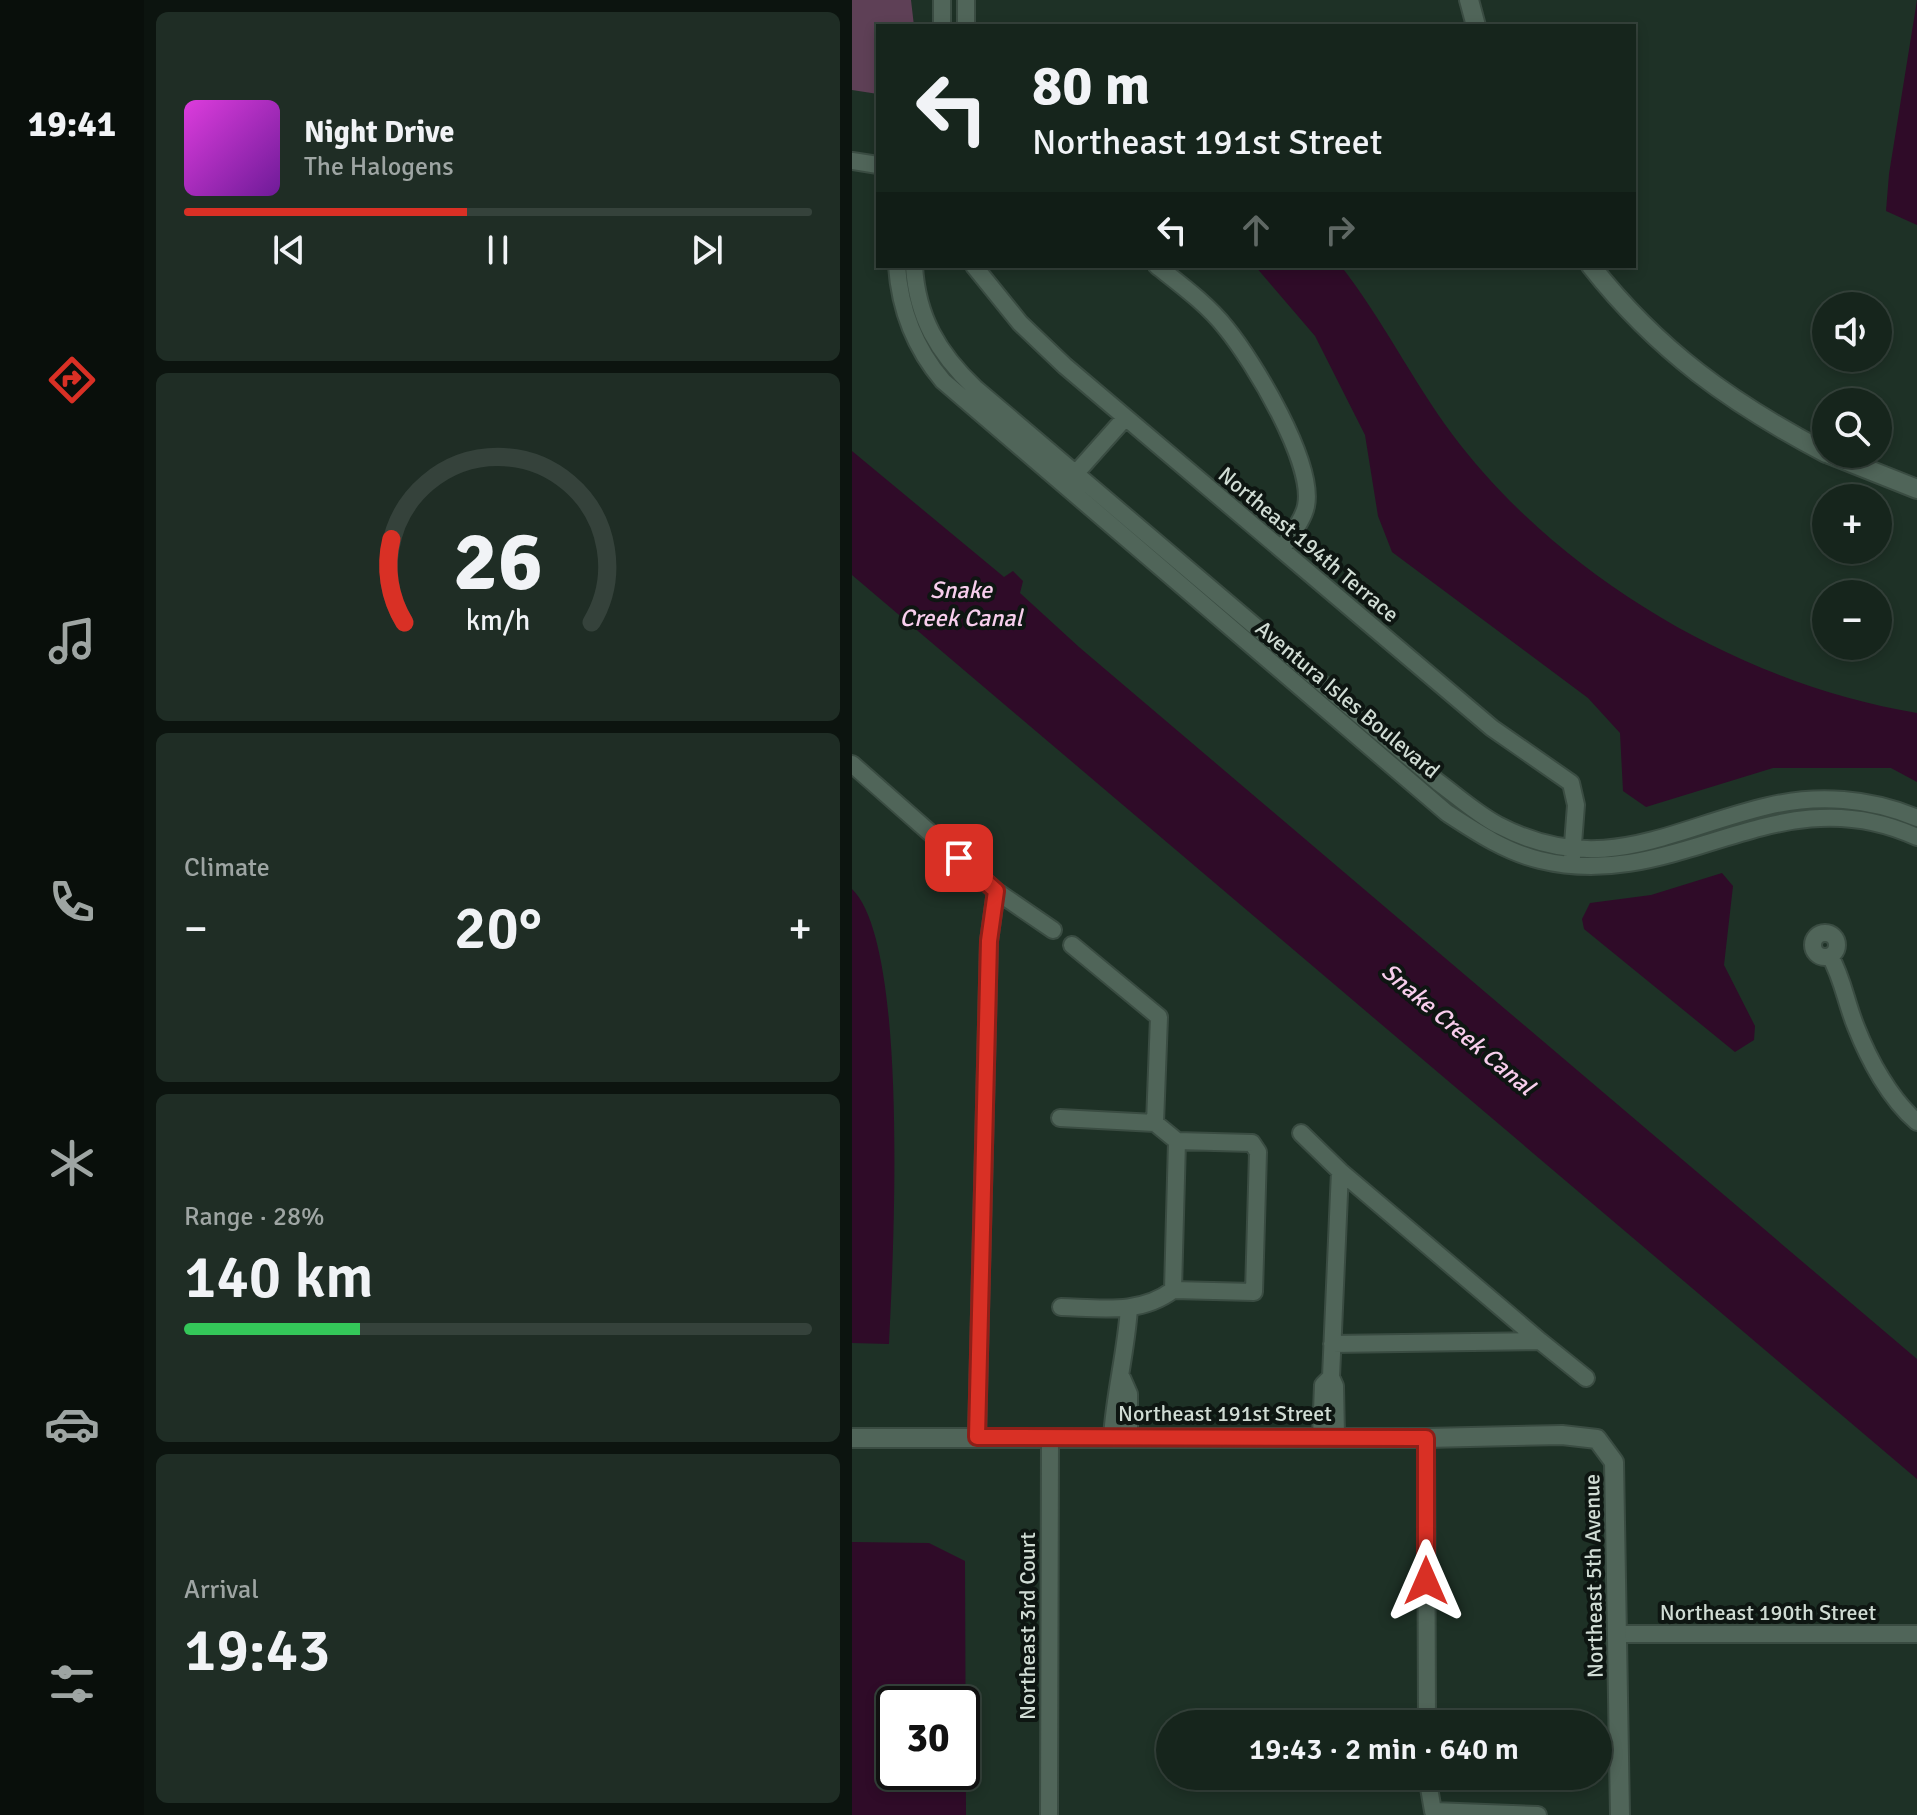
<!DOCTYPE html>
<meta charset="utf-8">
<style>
body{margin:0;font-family:Signika,sans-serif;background:#1f2d25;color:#f1f3f6;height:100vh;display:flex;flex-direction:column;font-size:30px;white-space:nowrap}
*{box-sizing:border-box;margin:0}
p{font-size:26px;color:#9ea5a3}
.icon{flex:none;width:44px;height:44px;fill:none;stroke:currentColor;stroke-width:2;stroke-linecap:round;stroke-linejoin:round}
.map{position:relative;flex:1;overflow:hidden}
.side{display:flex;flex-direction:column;gap:12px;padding:12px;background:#0c140f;width:708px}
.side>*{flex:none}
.hud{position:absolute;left:24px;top:24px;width:760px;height:244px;border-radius:0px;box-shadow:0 4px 12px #0003,0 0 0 2px #35423b;background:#16251c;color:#f1f3f6;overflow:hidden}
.tools{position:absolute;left:960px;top:292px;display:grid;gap:16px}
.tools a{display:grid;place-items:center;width:80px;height:80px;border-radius:50%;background:#16251c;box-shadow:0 4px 12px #0003,0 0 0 2px #35423b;font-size:40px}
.speed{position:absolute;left:24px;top:1686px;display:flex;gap:16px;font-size:40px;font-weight:700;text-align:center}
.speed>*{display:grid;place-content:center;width:104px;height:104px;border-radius:50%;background:#16251c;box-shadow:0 4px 12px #0003,0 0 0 2px #35423b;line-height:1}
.speed .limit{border:4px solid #111;border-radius:12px;background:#fff;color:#111}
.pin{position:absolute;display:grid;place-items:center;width:68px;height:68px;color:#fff;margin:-34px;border-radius:16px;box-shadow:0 4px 12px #0006}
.me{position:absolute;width:88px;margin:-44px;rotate:0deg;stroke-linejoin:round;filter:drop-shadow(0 0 6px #0008)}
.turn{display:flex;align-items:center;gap:28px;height:168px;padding:0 24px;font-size:36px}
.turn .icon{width:104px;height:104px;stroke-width:2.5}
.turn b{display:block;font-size:56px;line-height:68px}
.lanes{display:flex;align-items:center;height:76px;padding:0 24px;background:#0003;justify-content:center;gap:40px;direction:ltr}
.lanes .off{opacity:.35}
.big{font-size:60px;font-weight:600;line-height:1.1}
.side .tile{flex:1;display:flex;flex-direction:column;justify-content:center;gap:12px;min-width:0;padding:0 28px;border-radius:12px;background:#1f2d25}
.side .dial{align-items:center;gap:0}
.dial svg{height:208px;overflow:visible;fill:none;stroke:#35423b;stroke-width:7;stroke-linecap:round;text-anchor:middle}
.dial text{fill:#f1f3f6;stroke:none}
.song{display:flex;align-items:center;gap:24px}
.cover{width:96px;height:96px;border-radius:12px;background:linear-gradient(135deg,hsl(300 70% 55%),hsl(280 70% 35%))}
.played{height:8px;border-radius:4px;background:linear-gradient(90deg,#d93025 45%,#35423b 45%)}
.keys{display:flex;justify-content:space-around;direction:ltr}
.heat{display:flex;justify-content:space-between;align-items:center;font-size:44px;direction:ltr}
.charge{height:12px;border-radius:6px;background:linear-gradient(90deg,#34c759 28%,#35423b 0)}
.trip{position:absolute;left:304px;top:1710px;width:456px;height:80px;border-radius:40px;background:#16251c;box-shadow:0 4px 12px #0003,0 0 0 2px #35423b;font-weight:600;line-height:80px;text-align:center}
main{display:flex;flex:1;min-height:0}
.tab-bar{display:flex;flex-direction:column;width:144px;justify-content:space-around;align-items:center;background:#090f0b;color:#9ea5a3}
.tab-bar .icon{width:56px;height:56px}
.tab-bar .active{color:#d93025}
.tab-bar b{font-size:36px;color:#f1f3f6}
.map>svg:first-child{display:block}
.green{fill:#5e4056}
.water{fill:#2f0b28;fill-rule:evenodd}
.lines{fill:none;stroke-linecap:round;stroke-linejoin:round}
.minor-casing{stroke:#3a4c42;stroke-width:20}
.tertiary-casing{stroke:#3a4c42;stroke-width:22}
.minor{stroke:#506559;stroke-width:16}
.tertiary{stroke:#506559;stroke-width:18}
.route-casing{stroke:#8d1f18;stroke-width:20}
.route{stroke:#d93025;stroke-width:14}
.labels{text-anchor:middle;stroke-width:8;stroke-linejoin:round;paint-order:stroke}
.street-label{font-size:22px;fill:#d0dcd4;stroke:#0e1612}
.water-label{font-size:24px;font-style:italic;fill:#f8ceed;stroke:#0e1612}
</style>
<main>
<nav class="tab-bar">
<b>19:41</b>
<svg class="icon active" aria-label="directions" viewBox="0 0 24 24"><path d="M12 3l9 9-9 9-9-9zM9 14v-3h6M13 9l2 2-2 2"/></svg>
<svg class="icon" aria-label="music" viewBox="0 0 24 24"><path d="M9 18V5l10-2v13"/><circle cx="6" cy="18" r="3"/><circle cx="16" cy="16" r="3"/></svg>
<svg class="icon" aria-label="phone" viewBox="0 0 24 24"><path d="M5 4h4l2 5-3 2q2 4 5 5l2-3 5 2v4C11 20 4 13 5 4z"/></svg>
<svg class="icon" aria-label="climate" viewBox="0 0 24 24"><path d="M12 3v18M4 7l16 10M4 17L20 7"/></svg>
<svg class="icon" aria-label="car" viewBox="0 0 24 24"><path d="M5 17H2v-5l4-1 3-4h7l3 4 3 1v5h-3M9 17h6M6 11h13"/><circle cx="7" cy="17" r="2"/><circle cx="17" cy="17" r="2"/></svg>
<svg class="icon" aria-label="filters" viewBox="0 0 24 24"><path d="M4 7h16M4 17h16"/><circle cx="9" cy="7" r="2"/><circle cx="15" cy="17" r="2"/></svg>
</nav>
<section class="side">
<div class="tile">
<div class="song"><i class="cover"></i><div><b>Night Drive</b><p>The Halogens</p></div></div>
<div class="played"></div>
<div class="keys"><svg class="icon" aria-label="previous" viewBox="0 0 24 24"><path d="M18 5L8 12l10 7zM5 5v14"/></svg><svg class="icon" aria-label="pause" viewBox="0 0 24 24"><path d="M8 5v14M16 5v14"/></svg><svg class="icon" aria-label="next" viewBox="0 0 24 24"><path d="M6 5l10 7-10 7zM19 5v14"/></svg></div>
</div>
<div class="tile dial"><svg viewBox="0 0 100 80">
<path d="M14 69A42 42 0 1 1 86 69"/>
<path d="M14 69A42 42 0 0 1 9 37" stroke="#d93025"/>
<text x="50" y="56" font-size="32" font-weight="700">26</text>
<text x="50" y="72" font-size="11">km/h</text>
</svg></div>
<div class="tile"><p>Climate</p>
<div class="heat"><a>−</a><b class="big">20°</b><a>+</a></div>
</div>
<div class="tile"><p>Range · 28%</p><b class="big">140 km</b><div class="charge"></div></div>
<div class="tile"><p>Arrival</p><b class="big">19:43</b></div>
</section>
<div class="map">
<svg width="1065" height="1815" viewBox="0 0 1065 1815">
<rect width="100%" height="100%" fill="#1e3126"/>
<!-- green -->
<path class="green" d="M0,0h59l3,26h-36v68l-26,-4z"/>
<!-- water -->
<path class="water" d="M1065,0v225l-31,-14 3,-37z
M403,266h86c42,54 71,114 111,168 107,143 289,250 465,279v69l-26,-14h-118l-127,39 -23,-16 -3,-58 -32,-35 -196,-146 -14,-36 -13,-81 -50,-99z
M0,451l152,126 9,-6 10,10 -3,12 59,54 838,712v120l-1065,-904z
M870,873l11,13 -9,79 31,61 -1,14 -19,12 -151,-123 -2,-10 8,-16 61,-8z
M0,889c58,56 41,370 37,455l-37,-1z
M0,1542l77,1 36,18 1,254h-114zM110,1704v68h-68v-68z"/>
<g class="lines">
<defs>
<path id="minor" d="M90,26v-26
M114,26v-26
M0,161l26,4
M45,266c3,44 18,82 46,115l504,432c29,19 59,39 93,47 138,34 237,-88 377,-23
M62,266c3,51 24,87 61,122l463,394c19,14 39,32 60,43 103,54 172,4 270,-19 50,-12 102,-8 149,12
M122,266l46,57 45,43 427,362 79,55 5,22 -4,52
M305,266c24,19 50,38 69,62 27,33 89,135 80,178 -3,15 -16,30 -24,43
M216,482l57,-64
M0,764l144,127 57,39
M961 945a12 12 0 1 1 24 0a12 12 0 1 1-24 0Z
M220,945l87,72 -4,106
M978,956c13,23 16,47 26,71 13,33 34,72 61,95
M208,1118l95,5 22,18 -4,149c-33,25 -73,18 -112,17
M449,1133l39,38 -9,206 4,9 1,51
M488,1171l200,170
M321,1290l81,2 4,-140 -6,-9 -75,-2
M480,1344l208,-3 46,37
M270,1378l7,16v43
M125,1437l12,-496 7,-50
M260,1437c3,-45 14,-84 17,-129
M469,1437l2,-52 8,-8
M574,1438l1,286
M766,1634h299
M575,1776l6,35 105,4
M197,1815l1,-377"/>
<path id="tertiary" d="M617,0l7,26
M739,266c67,85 140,137 235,187
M977,454l88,35
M0,1438h574l136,-3 35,4 17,23 6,353"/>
</defs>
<!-- minor casing -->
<use href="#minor" class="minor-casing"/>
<!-- tertiary casing -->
<use href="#tertiary" class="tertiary-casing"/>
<!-- minor -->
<use href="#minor" class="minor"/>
<!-- tertiary -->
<use href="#tertiary" class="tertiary"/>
</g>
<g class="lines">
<defs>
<path id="route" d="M107,858l37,33 -7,50 -12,496 449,1v143"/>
</defs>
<!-- route casing -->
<use href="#route" class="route-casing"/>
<!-- route -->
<use href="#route" class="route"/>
</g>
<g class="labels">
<!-- street labels -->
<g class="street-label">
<text transform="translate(457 544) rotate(40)" y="8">Northeast 194th Terrace</text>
<text transform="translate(496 699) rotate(40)" y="8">Aventura Isles Boulevard</text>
<text x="373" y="1421">Northeast 191st Street</text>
<text transform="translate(741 1576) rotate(-91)" y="8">Northeast 5th Avenue</text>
<text x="916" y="1620">Northeast 190th Street</text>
<text transform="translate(175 1626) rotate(-90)" y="8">Northeast 3rd Court</text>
</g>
<!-- water labels -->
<g class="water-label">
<text x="109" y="598">Snake<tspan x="109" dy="28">Creek Canal</tspan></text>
<text transform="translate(606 1029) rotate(40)" y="8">Snake Creek Canal</text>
</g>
</g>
</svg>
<div class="tools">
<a><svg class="icon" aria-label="sound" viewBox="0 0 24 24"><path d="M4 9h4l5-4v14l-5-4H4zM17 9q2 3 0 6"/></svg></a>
<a><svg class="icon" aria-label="search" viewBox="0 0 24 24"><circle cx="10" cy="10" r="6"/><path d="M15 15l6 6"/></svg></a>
<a>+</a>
<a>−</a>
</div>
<div class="speed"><div class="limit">30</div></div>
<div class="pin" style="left:107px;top:858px;background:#d93025"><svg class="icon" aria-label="arrive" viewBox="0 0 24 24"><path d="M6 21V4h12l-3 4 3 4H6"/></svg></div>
<svg class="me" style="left:574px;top:1581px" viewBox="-20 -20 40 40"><path d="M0-17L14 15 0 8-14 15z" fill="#d93025" stroke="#fff" stroke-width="4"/></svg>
<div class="trip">19:43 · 2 min · 640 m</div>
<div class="hud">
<div class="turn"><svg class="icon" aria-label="left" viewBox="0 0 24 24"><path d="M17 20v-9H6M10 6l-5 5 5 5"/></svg><div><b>80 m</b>Northeast 191st Street</div></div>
<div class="lanes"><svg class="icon" aria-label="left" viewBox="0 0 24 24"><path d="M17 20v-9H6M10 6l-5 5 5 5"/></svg><svg class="icon off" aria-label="ahead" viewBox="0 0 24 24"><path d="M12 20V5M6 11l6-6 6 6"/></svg><svg class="icon off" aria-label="right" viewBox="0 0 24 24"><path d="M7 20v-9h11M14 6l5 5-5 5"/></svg></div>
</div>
</div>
</main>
